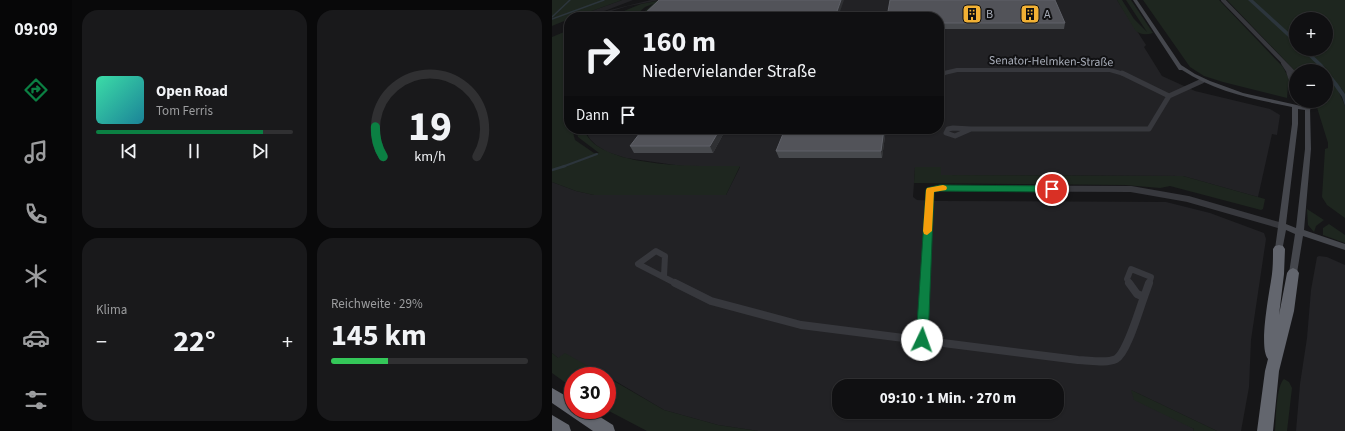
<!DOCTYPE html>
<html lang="de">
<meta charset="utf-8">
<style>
body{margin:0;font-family:"Source Sans 3",sans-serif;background:#19191b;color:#f1f3f6;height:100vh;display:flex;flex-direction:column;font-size:15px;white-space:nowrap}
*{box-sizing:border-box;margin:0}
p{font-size:13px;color:#9c9d9f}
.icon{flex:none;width:22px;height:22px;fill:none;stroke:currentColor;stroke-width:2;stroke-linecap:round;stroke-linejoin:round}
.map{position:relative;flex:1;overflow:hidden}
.panel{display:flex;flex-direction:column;gap:10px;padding:10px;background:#09090a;width:480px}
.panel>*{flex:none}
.hud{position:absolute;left:12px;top:12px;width:380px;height:122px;border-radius:16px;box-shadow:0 1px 3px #0004,0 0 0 1px #303032;background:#101012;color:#f1f3f6;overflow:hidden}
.tools{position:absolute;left:737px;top:12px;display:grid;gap:8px}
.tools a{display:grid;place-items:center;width:44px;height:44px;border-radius:50%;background:#101012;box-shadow:0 1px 3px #0004,0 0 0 1px #303032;font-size:20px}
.speed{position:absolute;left:12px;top:367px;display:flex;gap:8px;font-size:20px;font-weight:700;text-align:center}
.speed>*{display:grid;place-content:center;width:52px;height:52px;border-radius:50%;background:#101012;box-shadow:0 1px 3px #0004,0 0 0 1px #303032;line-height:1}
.speed .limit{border:6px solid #d22;background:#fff;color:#111}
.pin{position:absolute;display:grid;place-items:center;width:34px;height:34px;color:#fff;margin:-17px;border:2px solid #fff;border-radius:50%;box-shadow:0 1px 4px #0007}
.me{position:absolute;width:44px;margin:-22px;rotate:3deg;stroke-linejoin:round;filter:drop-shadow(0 0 3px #0008)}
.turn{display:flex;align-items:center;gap:14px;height:84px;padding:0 12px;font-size:18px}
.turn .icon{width:52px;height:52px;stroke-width:2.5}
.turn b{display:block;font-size:28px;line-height:34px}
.then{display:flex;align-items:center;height:38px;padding:0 12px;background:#0003;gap:8px;font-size:15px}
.big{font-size:30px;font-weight:700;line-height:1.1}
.panel .tile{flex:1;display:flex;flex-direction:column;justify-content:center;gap:6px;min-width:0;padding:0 14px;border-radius:16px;background:#19191b}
.panel .dial{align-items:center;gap:0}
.dial svg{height:104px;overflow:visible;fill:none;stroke:#303032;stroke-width:7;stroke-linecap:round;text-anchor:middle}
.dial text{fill:#f1f3f6;stroke:none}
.song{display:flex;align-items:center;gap:12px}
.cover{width:48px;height:48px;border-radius:6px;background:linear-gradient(135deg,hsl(160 70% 55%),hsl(190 70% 35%))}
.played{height:4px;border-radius:2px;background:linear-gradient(90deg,#0b8043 85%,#303032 85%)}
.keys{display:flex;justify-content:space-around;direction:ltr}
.heat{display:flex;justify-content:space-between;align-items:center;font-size:22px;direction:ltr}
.charge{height:6px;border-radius:3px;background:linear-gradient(90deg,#34c759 29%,#303032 0)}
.panel .tiles{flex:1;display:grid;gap:10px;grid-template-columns:repeat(2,1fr)}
.trip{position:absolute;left:280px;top:379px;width:232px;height:40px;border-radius:16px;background:#101012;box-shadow:0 1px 3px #0004,0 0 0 1px #303032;font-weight:700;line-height:40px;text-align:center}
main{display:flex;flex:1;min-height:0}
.menu{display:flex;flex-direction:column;width:72px;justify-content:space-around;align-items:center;background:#060607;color:#9c9d9f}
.menu .icon{width:28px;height:28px}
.menu .selected{color:#0b8043}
.menu b{font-size:18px;color:#f1f3f6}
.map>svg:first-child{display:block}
.built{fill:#222225;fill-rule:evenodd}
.green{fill:#1e261f;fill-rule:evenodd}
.water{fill:#2c353c}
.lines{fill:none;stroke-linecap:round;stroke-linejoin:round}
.stream-far2{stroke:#2c353c;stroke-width:1.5}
.stream-far1{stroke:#2c353c;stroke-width:2}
.stream{stroke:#2c353c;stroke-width:2.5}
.street-far3{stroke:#37383d;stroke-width:4}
.street-far2{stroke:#37383d;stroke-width:5}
.street-far1{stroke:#37383d;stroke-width:6}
.street{stroke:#37383d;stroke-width:8}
.secondary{fill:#45474d;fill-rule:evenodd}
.highway{fill:#63666e;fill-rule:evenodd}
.wall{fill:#47494d}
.shaded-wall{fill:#2f3033}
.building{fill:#525359;stroke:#5f6168}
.route{fill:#0b8043;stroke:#07532c}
.slow{fill:#f59e0b}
.labels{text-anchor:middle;stroke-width:4;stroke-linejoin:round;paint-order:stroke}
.far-poi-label{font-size:12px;fill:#a8adb8;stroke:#111113;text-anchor:start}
.far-street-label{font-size:12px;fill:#a8adb8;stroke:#111113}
</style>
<main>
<nav class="menu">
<b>09:09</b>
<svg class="icon selected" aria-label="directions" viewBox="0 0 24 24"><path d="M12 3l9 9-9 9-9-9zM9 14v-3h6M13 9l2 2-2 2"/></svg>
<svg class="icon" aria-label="music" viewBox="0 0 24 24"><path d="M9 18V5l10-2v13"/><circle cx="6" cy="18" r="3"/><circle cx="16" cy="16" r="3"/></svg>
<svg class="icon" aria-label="phone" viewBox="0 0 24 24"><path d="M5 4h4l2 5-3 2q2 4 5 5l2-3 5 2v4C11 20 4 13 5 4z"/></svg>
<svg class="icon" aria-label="climate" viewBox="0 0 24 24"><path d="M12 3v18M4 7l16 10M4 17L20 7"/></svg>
<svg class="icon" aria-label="car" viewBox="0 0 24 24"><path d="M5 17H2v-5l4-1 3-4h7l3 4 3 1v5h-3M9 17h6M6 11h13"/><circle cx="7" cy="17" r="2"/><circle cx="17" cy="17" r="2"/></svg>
<svg class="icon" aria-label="filters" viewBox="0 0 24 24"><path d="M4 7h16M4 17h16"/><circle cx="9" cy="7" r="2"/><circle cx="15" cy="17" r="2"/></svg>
</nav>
<section class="panel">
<div class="tiles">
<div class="tile">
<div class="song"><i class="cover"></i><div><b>Open Road</b><p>Tom Ferris</p></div></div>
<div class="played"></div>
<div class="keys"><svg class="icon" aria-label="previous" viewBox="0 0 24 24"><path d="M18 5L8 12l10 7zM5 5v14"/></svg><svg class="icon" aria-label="pause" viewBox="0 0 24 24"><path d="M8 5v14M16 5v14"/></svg><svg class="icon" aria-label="next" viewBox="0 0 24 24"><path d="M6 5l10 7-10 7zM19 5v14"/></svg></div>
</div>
<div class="tile dial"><svg viewBox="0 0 100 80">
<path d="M14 69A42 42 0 1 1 86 69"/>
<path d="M14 69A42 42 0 0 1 8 46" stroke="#0b8043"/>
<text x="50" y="56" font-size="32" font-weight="700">19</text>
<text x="50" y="72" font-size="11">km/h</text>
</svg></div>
<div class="tile"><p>Klima</p>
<div class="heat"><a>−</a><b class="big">22°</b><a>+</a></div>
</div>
<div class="tile"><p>Reichweite · 29%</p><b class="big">145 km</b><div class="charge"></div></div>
</div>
</section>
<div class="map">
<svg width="793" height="431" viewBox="0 0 793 431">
<rect width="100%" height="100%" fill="#161618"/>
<!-- built -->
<path class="built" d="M70,0h11l-31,12 49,-12h466l29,45 -2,2 18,29 33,15 75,18 10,6 -3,20 -5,-1 -14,63 -75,-21 -242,-1v-8l-26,1 -2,29 4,3 20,1 229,1 44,11 54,20 2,6 -15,101 -2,47 -8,44h-24l-86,-41 63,39 -1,2h-435l-40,-6 -54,-15 -57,-34 -49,-18 -6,-5v-171l24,9 18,4h132l14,-28 -58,-1 -56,-8 -19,-6 -11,-7 -6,-6 -6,-10h355v-112h-297l19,-17 -33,6 -36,11h-17zM287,386h218v26h-218z
M767,256l8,1 18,8v166h-49l4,-47 7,-46 4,-48 6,-33z"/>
<!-- green -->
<path class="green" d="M0,0h70l-47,17h-6v2l-17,7z
M110,0l-20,17h-4l15,-13 -8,3 -11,10h-17l7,-6 17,-7z
M565,0h5l12,19 13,13 -21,-32h5l22,33c-7,2 -13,2 -18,-3z
M591,0h76l64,67 5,10 3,10 -3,-1 -1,12 -64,-16 -19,-6 -14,-9z
M675,0h118v94l-4,-6h-4l8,18v112l-18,-13 -5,-8 3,-48 3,-1v-5l-13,-42h11v-30l-30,1zM744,19h30v30h-30z
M17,30v99h3l3,11 19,13h5l-21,-16 -2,-8h8c12,41 122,37 156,37l-14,29h-132l-18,-4 -24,-9v-145z
M363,167h26v8l242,1 82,23 -2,10 -2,1 -91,-24 -10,2 -35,-3 -211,-2z
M755,209l17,11 -8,6 -2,6 -6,-7z
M777,224l16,11v8l-22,-8v-7z
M0,353l6,5 7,-5 40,23h-32v12l-21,-15z
M55,377l57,33 54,15 40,6h-111l-40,-21z
M732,379l5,3 3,6 -5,43h-12c1,-11 1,-45 9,-52z
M579,390l86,41h-24l1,-2 -60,-29z"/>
<!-- water -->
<path class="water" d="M696,0h5l43,39v5z
M749,49h5l16,15 16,20 7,10v12l-3,-9 -16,-23v-3h-2z"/>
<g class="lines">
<!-- stream-far2 -->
<path class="stream-far2" d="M0,17l18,-17
M0,19l52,-19"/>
<!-- stream-far1 -->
<path class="stream-far1" d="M10,167l35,-13"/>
<!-- stream -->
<path class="stream" d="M0,170l13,-4"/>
<!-- street-far3 -->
<path class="street-far3" d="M671,0l72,74
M731,63l7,11
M388,74l17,-4h153l14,4"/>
<!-- street-far2 -->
<path class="street-far2" d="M570,73l47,23
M737,73l7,20
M742,73l2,2
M387,74l5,-1
M754,101l2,8
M401,128l18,1 -16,7 -9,-3 2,-4z
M419,129h178l20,-33 33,-15"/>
<!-- street-far1 -->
<path class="street-far1" d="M112,276l1,-20 -9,-5 -18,13 39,20
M373,284l5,-94 10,-2 191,1 57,10 94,27
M578,284l-3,-5 4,-10 20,8 -2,7"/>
<!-- street -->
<path class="street" d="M123,283l36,18 90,24 277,35c11,0 28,4 38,-1 11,-6 23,-49 28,-62
M577,283l8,11 7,3
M592,297l5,-14
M370,340l3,-57"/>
<!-- secondary -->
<path class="secondary" d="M581,0h4l44,65 14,9 15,7 33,12 67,15 1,41 -7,81 41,14v6l-42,-14 -6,37 -1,2 -3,1 -3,-1 -1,-2 6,-39 -9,-4 -4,21h-6l-1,-2 17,-125v-17c-38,-8 -77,-15 -110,-37h-3zM746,109l7,1v39l-9,79 -10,-4 12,-100z"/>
<!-- highway -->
<path class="highway" d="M727,245l4,1 2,3 -1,25 -5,41 8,-42 2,-3 4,-2 4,2 2,3 -5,38 -15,60 -6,60h-16l8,-60 3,-12c-10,-12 2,-69 4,-85 1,-8 1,-17 1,-25l2,-3z
M0,388l21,12v10h16l24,15 2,6h-22l-41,-28z
M0,415l17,10 2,6h-19z"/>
</g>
<!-- wall -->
<path class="wall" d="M387,17l126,6 -1,6h-125z
M174,129l-13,24h-79l-4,-7z
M334,129l-4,29h-103l-3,-7z"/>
<!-- shaded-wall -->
<path class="shaded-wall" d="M289,0h3l-6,17h-3z
M168,129h6l-13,24 -3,-7z
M332,129h2l-4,29 -1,-7z"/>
<!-- building -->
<path class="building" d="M107,0h182l-6,17h-194z
M338,0h165l10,23h-126v-6h-52z
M91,129h77l-10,17h-80z
M233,129h99l-3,22h-105z"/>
<!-- route -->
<path class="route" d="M388,185l112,1 4,3 -4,3 -112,-1 -6,1 -6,148 -2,4 -4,1 -4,-1 -2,-4 10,-150 1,-2z"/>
<!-- slow -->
<path class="slow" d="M391,185l3,1 1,2 -1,2 -12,2 -2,39 -5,4 -3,-1 -1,-3 3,-41 1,-2z"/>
<!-- icons -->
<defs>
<symbol id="building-square" viewBox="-11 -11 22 22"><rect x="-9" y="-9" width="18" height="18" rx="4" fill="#f2b134" stroke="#111113"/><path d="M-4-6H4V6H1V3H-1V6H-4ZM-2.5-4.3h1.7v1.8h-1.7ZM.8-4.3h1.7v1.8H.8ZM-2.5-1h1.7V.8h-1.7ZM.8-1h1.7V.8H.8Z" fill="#111"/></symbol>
</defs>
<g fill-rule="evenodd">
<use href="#building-square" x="409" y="3" width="22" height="22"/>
<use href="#building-square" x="467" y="3" width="22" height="22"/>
</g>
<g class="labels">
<!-- far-poi labels -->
<g class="far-poi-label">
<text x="434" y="18">B</text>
<text x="492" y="18">A</text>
</g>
<!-- far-street labels -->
<g class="far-street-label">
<text transform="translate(499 61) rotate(1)" y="4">Senator-Helmken-Straße</text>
</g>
</g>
</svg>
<div class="tools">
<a>+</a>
<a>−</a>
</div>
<div class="speed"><div class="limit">30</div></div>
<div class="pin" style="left:500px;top:189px;background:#d93025"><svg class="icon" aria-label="arrive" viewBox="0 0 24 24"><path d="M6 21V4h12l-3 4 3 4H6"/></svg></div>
<svg class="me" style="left:370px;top:340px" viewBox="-20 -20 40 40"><circle r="19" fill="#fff"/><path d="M0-13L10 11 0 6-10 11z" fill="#0b8043"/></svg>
<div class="trip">09:10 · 1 Min. · 270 m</div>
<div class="hud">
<div class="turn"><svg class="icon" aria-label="right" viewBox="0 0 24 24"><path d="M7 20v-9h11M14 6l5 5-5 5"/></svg><div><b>160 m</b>Niedervielander Straße</div></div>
<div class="then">Dann<svg class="icon" aria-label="arrive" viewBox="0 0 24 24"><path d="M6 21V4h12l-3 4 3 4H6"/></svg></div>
</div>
</div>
</main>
